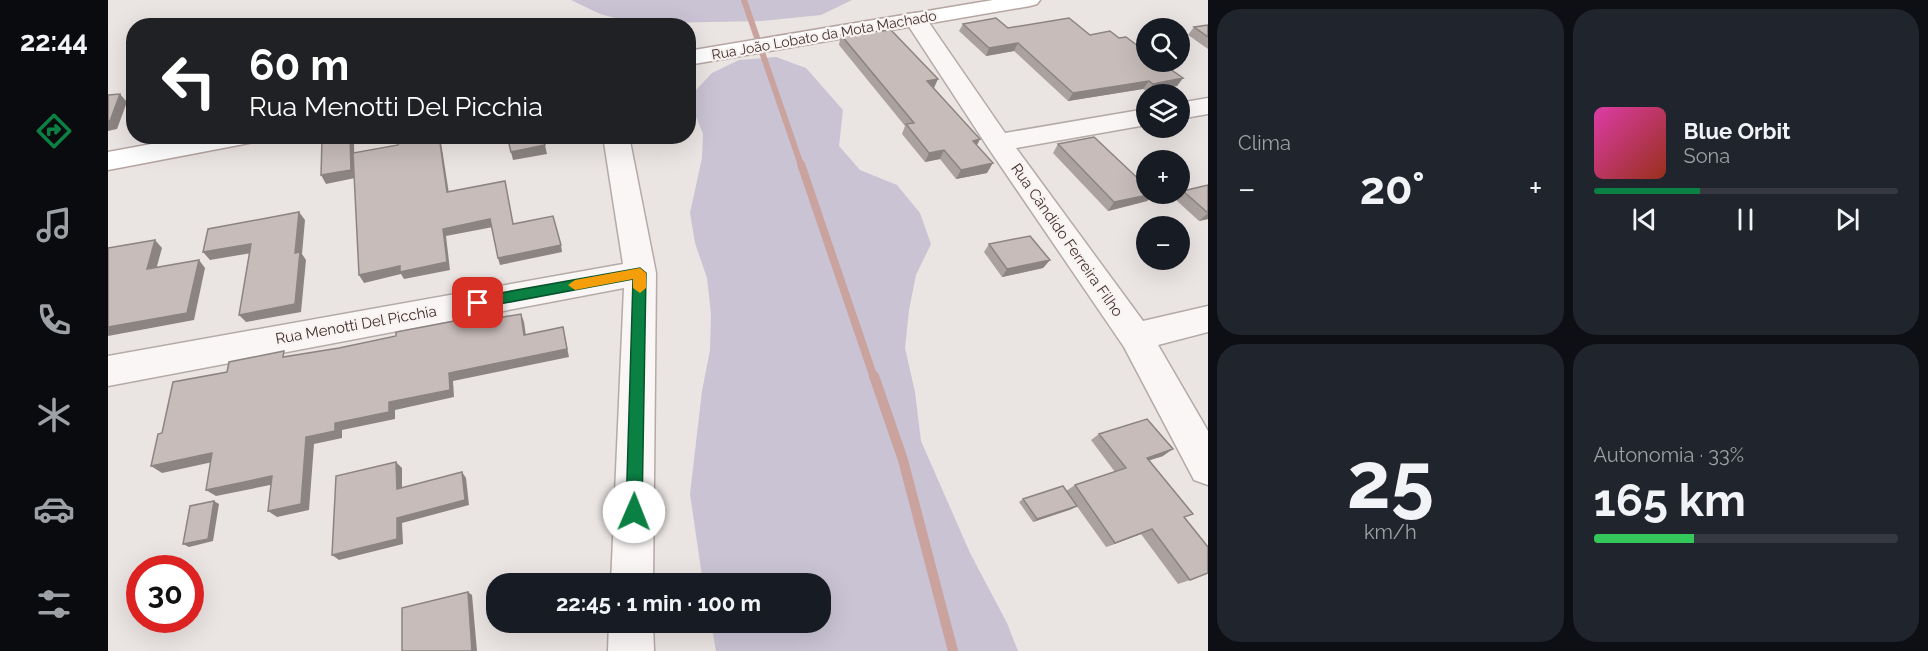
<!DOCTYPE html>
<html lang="pt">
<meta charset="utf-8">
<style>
body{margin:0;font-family:Raleway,sans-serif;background:#20242c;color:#f1f3f6;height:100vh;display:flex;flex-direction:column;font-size:22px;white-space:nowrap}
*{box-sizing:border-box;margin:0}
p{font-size:20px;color:#9ea1a6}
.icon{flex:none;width:33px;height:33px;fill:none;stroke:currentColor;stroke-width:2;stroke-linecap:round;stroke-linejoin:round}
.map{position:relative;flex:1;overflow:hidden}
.sheet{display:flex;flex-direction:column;gap:9px;padding:9px;background:#0d0f14;width:720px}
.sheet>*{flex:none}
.top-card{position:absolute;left:18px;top:18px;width:570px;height:126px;border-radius:24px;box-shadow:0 6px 24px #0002;background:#202124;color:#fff;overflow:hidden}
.controls{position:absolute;left:1028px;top:18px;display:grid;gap:12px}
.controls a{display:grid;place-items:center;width:54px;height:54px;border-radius:50%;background:#171b24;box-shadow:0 6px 24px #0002;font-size:30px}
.speed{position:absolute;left:18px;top:555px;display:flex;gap:12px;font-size:30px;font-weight:700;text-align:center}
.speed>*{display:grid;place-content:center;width:78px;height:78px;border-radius:50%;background:#171b24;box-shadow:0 6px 24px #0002;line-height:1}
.speed .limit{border:9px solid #d22;background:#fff;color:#111}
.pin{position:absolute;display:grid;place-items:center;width:51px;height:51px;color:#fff;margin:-26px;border-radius:12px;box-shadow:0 3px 9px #0006}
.me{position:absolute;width:66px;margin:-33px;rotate:1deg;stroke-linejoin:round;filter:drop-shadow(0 0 4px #0008)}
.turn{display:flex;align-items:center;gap:21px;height:126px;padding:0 24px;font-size:27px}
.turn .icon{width:78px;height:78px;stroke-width:2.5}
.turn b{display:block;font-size:42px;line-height:51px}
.big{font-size:45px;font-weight:700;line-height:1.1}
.sheet .tile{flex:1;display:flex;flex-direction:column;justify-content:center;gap:9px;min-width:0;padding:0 21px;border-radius:24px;background:#20242c}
.sheet .dial{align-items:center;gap:0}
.dial b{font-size:78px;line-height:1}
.song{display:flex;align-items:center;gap:18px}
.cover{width:72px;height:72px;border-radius:9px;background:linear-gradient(135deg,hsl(320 70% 55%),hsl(10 70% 35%))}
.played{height:6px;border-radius:3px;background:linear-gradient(90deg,#0b8043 35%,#363941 35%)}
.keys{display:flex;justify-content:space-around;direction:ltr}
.heat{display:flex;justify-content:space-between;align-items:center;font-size:33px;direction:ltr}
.charge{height:9px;border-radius:4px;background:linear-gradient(90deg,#34c759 33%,#363941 0)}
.sheet .tiles{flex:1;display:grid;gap:9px;grid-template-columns:repeat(2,1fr)}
.trip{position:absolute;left:378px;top:573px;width:345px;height:60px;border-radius:24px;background:#171b24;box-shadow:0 6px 24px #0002;font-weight:700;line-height:60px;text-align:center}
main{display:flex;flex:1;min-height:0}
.menu{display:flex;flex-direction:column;width:108px;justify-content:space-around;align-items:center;background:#090b0e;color:#9ea1a6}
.menu .icon{width:42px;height:42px}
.menu .current{color:#0b8043}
.menu b{font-size:27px;color:#f1f3f6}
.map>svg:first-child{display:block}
.green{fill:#c9c3d4}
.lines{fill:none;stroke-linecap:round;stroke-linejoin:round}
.stream-far2{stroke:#caa29e;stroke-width:6}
.stream-far1{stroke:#caa29e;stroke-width:8}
.stream{stroke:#caa29e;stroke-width:10}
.minor-casing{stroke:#b4aaa7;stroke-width:3}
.major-casing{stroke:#b6a5a1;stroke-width:3}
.minor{fill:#f9f6f5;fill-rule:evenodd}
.major{fill:#fff;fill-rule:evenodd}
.wall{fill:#aba29f}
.shaded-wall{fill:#8b8482}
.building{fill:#c7bcb9;stroke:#8b8482;stroke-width:1.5}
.route{fill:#0b8043;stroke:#07532c;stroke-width:1.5}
.slow{fill:#f59e0b}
.labels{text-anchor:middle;stroke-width:4.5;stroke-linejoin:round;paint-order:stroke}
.far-street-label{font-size:14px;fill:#422f2a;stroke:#f8f3f2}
.street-label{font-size:15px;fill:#422f2a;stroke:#f8f3f2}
</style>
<main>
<nav class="menu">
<b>22:44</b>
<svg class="icon current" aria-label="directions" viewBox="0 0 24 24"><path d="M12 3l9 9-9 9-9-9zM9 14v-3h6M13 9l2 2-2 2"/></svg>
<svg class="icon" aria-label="music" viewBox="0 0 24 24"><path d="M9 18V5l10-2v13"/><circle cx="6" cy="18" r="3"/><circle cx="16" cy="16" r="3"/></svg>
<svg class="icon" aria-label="phone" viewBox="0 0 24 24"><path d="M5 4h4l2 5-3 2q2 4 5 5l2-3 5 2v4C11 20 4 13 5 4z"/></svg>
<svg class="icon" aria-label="climate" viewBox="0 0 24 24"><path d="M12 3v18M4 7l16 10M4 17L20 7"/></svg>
<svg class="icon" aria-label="car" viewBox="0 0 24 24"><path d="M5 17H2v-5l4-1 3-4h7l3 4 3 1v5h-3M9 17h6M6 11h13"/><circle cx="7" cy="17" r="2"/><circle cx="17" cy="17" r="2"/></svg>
<svg class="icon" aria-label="filters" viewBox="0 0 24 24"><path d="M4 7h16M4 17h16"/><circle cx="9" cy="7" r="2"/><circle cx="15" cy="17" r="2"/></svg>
</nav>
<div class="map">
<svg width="1100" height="651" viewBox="0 0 1100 651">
<rect width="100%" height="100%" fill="#eae4e2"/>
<!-- green -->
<path class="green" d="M463,0h281l-31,15 -59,6 -105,2 -31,-2 -26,-7z
M668,57l30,11 37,42 -4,36 21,24 37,15 23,28 11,31 -15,31 -7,35 -4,38 10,44 6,49 49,112 37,70 11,28h-302l-5,-28 109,-1v-38l-117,-1 -13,-89 12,-103 8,-41 1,-36 -4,-36 -12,-35 -5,-30 12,-55 1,-24 -9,-22 2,-22 16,-17 27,-13z"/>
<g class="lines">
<!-- stream-far2 -->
<path class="stream-far2" d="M636,0l57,165"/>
<!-- stream-far1 -->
<path class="stream-far1" d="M693,164l73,214"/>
<!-- stream -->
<path class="stream" d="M766,376l29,84 50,191"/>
<defs>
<path id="minor" d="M807,13l8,1 82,119 141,-24v16l-130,23 127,173 65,-15v26l-50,13 50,86v54l-14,-5 -70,-133 -135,-198 -85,-130 3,-5z
M1100,98v16l-29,5v-16z
M495,136h26l27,137 -3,311h-42l13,-296 -516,98v-30l515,-92z
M501,622h44l1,29h-46z"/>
<path id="major" d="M885,0h47l-3,4 -7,2 -342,59v-14z
M87,136h62l-4,6 -9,2 -136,26v-18z"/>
</defs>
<!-- minor casing -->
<use href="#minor" class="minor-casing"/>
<!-- major casing -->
<use href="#major" class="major-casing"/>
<!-- minor -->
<use href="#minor" class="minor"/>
<!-- major -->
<use href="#major" class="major"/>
</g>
<!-- wall -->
<path class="wall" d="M855,24l45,4 82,7 29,3 64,40 -6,8 -30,6 -4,-3 -75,12 -54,-50 -28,5 -27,-25z
M1100,25v24l-20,-14 6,-8z
M733,35l93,53 43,57 10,28 -31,6 -16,-20 -15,3 -23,-28 3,-8 -66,-81z
M950,144l96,50 -7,7 -39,10 -55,-58z
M1100,185v34l-9,2 -24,-22 8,-8z
M881,244l61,16 -7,8 -41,9 -18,-25z
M991,434l64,22 -14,4 36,58 5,62 -12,4 -37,-50 -35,13 -40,-56 9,-6 40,-13 -24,-32z
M915,499l49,10 -39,13 -14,-20z"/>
<!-- shaded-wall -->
<path class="shaded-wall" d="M910,43l-4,8 -28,5 3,-8z
M1075,78l-6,8 -30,6 6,-8z
M830,79l-4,9 -7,-7z
M1041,81l-6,8 -75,12 5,-8z
M12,94l7,8 -10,27 -9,2v-10z
M242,136l4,8 1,34 -29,6 -5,-9z
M331,136h1l10,64 -3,-8z
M872,139l-5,10 -2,-8z
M437,145l2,9 -34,6 -2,-8z
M836,150l-4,9 -15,3 4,-9z
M885,163l-6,10 -31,6 5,-9z
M1046,194l-7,7 -39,10 6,-9z
M191,212l6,8 -3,34 4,6 -5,52 -55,10 -7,-7 56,-62z
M1100,213v6l-9,2z
M382,219l3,8 -47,9 4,34 -46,9 -3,-5 -37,9 -5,-8 84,-46z
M47,240l7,8 -8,29 -7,-8z
M143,244l6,8 -47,8 -7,-8z
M453,245l1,7 -62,13 -2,-7z
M91,260l6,8 -11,52 -86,16v-10z
M942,260l-7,8 -41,9 5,-8z
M413,314l3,8 3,21 -3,-8z
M455,327l6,30 -116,24 1,16 -59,13v9l-53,11v8l-28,6 -5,66 -32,7 -9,-6 38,-74 29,-14 54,-21 60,-29z
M1065,449l-10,7 -25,8 9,-6z
M104,453l10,7 -60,13 -11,-7z
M288,462l6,6v26l-5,-5z
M354,472l4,6 3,27 -67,18 1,21 -64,16 -7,-5 65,-37z
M164,476l8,7 -64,13 -10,-6z
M106,501l5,3 -6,37 -24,6 -6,-3z
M969,506l-5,3 -39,13 4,-3z
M1044,529l-11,5 -35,13 9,-4z
M360,592l4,3 5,56h-5z"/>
<!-- building -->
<path class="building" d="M888,18l12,10 61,-10 21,17 20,-4 9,7 7,-1 20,15v10h14l23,16 -30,6 -4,-3 -76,12 -55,-50 -29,5 -26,-24z
M1100,25v12l-14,-10z
M783,30l47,49 -11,2 53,58 -7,2 20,22 -32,7 -17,-20 -15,3 -23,-29 8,-1 -73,-88z
M12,94l-10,27h-2v-26z
M236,136h6l1,34 -30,5 1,-35z
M289,136h42l8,56 58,-11 8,43 40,-8 8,29 -63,13 -8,-39 -47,10 4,33 -47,10v-6l-41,9 -6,-122 45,-8z
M399,136h36l2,9 -34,7z
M986,137l52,49v8h7l-39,8 -56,-58z
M1100,185v28l-25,-22z
M191,212l-4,41 5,-1 -5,52 -56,11 12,-71 -48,8 5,-23z
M922,236l20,24 -43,9 -18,-25z
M47,240l-8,29 52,-9 -12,53 -79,14v-79z
M389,313v5l24,-4 3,21 39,-8 4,22 -118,24 1,17 -61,12v10l-54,11v8l-29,6 -5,67 -33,7 4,-35 -66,14 6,-37 -61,13 7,-32 4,-1 11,-51 54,-10 2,-10 55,-11 -1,6 56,-9 57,-12v-4z
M1039,419l26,30 -26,9 46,56 -9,3 24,30v26l-18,7 -38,-51 -37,14 -40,-58 51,-17 -27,-34z
M288,462l1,27 65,-17 3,28 -68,18v21l-65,16 4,-79z
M955,486l14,20 -40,13 -14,-20z
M106,501l-6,38 -25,5 7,-38z
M360,592l4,59h-70v-43z"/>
<!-- route -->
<path class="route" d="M532,268l6,5 -4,239 -2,6 -6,2 -6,-2 -2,-6 7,-233 -155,29 -7,-5 7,-6z"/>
<!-- slow -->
<path class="slow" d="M532,268l6,5v15l-6,5 -7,-5v-9l-58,11 -7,-5 7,-5z"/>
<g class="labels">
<!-- far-street labels -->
<g class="far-street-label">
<text transform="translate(716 35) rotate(-10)" y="5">Rua João Lobato da Mota Machado</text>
</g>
<!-- street labels -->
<g class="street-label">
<text transform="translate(959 240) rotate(55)" y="5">Rua Cândido Ferreira Filho</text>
<text transform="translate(248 325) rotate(-10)" y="5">Rua Menotti Del Picchia</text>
</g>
</g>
</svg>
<div class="controls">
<a><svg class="icon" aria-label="search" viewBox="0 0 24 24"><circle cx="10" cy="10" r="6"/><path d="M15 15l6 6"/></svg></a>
<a><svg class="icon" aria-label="layers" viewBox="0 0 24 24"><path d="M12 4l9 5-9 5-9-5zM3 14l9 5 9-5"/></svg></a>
<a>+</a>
<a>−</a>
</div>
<div class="speed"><div class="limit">30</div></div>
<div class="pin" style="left:370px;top:303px;background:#d93025"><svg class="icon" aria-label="arrive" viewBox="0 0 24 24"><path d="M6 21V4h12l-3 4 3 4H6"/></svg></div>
<svg class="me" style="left:526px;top:512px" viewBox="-20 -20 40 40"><circle r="19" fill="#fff"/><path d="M0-13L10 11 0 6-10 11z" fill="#0b8043"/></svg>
<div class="trip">22:45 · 1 min · 100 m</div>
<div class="top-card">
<div class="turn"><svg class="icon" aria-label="left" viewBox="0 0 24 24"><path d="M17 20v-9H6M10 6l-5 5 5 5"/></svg><div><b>60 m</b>Rua Menotti Del Picchia</div></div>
</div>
</div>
<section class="sheet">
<div class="tiles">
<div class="tile"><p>Clima</p>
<div class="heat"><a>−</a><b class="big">20°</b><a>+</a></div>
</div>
<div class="tile">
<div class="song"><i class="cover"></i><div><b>Blue Orbit</b><p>Sona</p></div></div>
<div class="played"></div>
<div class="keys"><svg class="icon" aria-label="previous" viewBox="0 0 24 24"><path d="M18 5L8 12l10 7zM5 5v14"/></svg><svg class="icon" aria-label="pause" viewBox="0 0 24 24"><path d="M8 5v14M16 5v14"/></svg><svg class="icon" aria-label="next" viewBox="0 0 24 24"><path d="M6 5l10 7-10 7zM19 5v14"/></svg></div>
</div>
<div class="tile dial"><b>25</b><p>km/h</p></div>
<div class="tile"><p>Autonomia · 33%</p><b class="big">165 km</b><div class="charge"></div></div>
</div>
</section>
</main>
